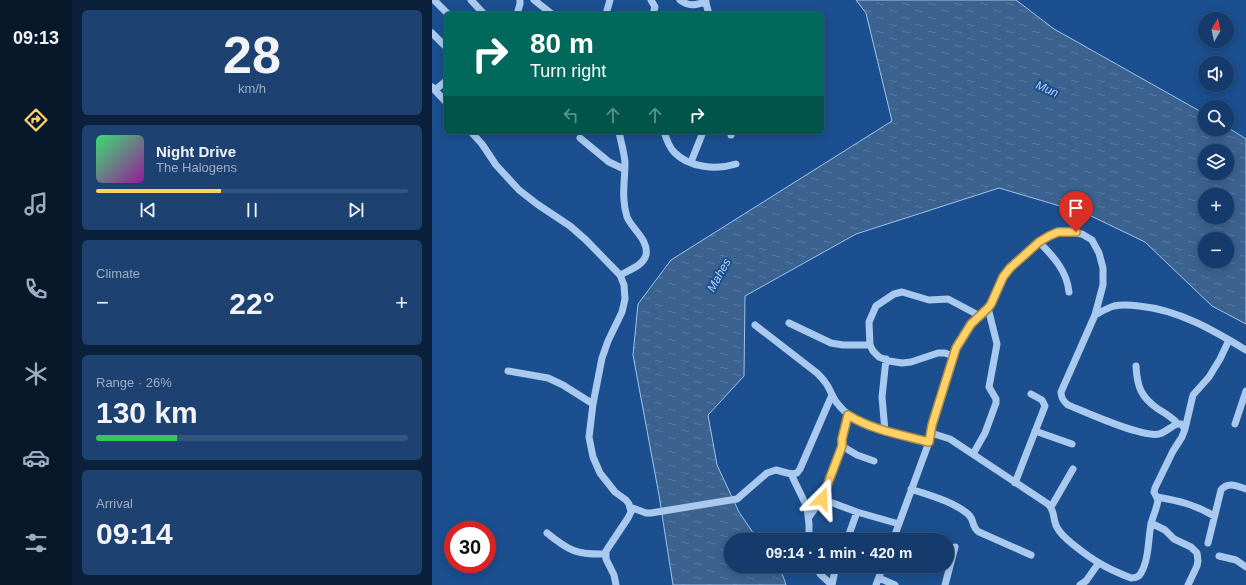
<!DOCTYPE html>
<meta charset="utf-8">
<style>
body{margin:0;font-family:Arial,sans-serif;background:#1d4271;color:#f1f3f6;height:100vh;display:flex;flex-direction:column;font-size:15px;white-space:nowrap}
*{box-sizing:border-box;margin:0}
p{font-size:13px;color:#9dadc1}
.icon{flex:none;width:22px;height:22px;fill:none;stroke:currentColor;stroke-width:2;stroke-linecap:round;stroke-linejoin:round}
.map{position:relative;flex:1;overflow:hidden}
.side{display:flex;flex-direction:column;gap:10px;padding:10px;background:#0b203b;width:360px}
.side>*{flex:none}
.top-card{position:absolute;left:12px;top:12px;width:380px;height:122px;border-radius:6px;box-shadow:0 2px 10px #0003,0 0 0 1px #33557e;background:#00695c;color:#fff;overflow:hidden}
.needle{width:26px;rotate:9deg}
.buttons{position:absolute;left:766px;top:12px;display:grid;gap:8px}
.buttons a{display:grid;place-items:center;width:36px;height:36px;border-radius:50%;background:#143b6b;box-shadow:0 2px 10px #0003,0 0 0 1px #33557e;font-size:20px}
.speed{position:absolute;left:12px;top:521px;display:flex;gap:8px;font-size:20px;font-weight:700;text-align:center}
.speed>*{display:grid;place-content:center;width:52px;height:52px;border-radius:50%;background:#143b6b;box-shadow:0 2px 10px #0003,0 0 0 1px #33557e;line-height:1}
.speed .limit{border:6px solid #d22;background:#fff;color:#111}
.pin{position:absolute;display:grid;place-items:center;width:34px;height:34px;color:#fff;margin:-41px -17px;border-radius:50% 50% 50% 0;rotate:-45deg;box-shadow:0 0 4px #0007}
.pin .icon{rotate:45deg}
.me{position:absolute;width:44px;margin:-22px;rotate:21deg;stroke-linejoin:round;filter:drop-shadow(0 0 3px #0008)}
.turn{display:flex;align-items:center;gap:14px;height:84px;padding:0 20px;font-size:18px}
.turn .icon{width:52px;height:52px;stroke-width:2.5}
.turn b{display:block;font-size:28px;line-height:34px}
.lanes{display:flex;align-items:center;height:38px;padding:0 20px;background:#0003;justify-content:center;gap:20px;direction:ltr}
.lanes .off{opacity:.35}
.big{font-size:30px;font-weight:800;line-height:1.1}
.side .card{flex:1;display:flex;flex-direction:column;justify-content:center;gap:6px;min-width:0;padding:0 14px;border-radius:6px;background:#1d4271}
.side .dial{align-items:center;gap:0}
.dial b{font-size:52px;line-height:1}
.song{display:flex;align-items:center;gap:12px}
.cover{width:48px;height:48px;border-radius:6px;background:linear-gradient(135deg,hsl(140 70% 55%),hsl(300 70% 35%))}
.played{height:4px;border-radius:2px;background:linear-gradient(90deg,#ffd166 40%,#33557e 40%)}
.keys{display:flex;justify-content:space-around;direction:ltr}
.heat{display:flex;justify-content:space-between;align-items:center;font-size:22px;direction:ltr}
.charge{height:6px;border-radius:3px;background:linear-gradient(90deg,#34c759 26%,#33557e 0)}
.trip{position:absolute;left:292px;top:533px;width:230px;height:40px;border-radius:20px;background:#143b6b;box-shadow:0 2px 10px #0003,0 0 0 1px #33557e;font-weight:800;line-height:40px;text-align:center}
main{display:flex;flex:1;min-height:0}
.tabs{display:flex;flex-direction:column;width:72px;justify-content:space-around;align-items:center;background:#08182b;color:#9dadc1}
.tabs .icon{width:28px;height:28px}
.tabs .current{color:#ffd166}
.tabs b{font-size:18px;color:#f1f3f6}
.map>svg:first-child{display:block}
.water{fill:url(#water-ripples);stroke:#9cc4f0;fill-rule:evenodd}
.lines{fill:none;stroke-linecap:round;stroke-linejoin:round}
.minor{stroke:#a9c9ee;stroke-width:7}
.route-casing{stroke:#a68842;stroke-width:10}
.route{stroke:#ffd166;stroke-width:7}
.labels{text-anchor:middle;stroke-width:4;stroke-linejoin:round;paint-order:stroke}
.water-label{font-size:12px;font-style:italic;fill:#b5d3f5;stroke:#1b4f8f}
</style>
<main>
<nav class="tabs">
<b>09:13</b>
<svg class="icon current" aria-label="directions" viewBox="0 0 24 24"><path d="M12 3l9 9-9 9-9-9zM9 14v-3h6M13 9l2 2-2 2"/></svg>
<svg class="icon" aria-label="music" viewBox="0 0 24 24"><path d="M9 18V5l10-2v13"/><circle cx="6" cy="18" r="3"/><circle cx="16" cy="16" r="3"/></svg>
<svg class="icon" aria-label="phone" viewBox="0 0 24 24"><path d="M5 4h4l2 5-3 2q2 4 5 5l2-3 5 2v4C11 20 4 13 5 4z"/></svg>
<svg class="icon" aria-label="climate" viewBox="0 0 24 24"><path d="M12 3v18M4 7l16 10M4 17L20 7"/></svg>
<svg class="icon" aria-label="car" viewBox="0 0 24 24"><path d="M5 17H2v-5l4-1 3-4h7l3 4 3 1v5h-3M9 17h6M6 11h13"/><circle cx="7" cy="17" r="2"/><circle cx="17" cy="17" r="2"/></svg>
<svg class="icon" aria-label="filters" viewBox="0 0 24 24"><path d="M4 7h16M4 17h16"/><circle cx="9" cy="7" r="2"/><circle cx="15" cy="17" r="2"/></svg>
</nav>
<section class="side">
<div class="card dial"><b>28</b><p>km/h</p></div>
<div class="card">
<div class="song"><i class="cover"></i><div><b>Night Drive</b><p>The Halogens</p></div></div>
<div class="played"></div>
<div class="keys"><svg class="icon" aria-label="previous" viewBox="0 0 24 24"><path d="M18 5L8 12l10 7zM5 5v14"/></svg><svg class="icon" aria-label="pause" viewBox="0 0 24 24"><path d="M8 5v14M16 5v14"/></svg><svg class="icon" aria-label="next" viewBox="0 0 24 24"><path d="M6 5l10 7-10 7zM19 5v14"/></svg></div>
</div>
<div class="card"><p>Climate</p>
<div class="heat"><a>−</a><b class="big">22°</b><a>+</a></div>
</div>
<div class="card"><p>Range · 26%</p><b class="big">130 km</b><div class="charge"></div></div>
<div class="card"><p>Arrival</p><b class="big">09:14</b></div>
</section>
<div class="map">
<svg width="814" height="585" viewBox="0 0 814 585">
<defs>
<pattern id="water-ripples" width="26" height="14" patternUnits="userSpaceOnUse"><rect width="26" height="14" fill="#3c6290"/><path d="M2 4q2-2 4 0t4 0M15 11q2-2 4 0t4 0" fill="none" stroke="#597aa1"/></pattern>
</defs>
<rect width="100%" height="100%" fill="#1b4f8f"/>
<!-- water -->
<path class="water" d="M424,0h160l38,29 151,85v15h22v-2l19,12v185l-34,-18 -67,-64 -58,-28 -88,-26 -143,46 -111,62 -1,80 -36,39 9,50 22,47 19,28h-27v26h45l7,10 3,9h-113l-14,-90 -26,-140 5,-51 33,-44 221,-139 -26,-108zM773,151h22v22h-22zM773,195h22v22h-22zM773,239h22v22h-22z"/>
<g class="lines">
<!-- minor -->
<path class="minor" d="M2,0l14,14
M39,0l13,14
M102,0l18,14
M219,0l4,7 -2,7
M248,0c9,7 15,5 26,2
M273,0l4,14
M85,14l3,-10v-4
M174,14l4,-14
M0,33l14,14
M0,87l14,15
M3,90l11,-9
M39,132l11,12 14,21 23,25 18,14 33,22 16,14 34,35 4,10 1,14 -3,13 -14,29 -6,17 -9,46 -4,33 4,20 7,16 15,19 11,8 3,4 2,8 -3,6 -22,33v8l8,16 2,10
M187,132c2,10 5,20 6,30 0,19 -4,36 2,55 5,12 22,23 19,38 -3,11 -17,15 -26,20
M232,132c2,6 5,15 10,20 15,16 43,18 62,12
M299,132v3
M148,138l29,24 15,7
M259,162l12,-30
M607,242c14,14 28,29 30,50
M663,315c6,-3 12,-7 19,-9 8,-2 17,-1 25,0 40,4 74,24 107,44
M357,323l42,20 12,2h27
M323,325l62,48c3,3 6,6 8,9 5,6 7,15 12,21 19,26 62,32 92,39
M521,356l-8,-3h-7l-27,9 -9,1 -13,-2 -10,-4 -6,-6 -3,-6 -1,-23 7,-16 18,-12 8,-2 27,8 19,-1 32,17
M704,366c1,21 5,31 22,43 7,4 14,8 20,15
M76,371l40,7 15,7 30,19
M416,415l-6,24v7l15,9 17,6
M803,424l11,-33
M753,429l8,-34 16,-18 11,-18 9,-19
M453,431l-3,-34 4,-38
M603,431l37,13
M541,454l12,-21 11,-30v-4l-7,-12 8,-43 -9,-36
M359,474l16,33 2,17v16
M583,483l30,-77 -3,-6 -11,-6
M479,489c20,7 41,12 57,25 7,6 3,13 11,18l52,23
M725,497c22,4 37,7 57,19
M390,499l35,13 42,12
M198,507l16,6h5l86,-14 30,-26 9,-3 15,4 6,-1 3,-4 32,-74
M619,507l22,-38
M377,517l13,-18 20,-53
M719,523l14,7 9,9 17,8 6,6 1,8 -1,5 -9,19
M115,533c22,18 30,22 59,21
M415,540l10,-28
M461,540l36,-98 4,-17 20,-68 9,-20 9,-13 17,-16 6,-9 9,-22 7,-9 29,-26 10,-6 10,-3 8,-1 15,2 10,6 7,13 4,15v17l-8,30 -34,77c0,6 2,9 7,13 17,7 74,33 91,29 7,-2 12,-8 19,-10h3l4,5 -3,8 -9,14 -18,37 -1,4 4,8c-1,8 -5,16 -7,24 -3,16 -2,35 -10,49 -2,4 -5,5 -10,5 -23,-9 -36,-16 -56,-32 -6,-5 -13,-10 -17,-17 -6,-8 -2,-18 -10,-25l-98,-65 -19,-6
M776,543l13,-53c7,-9 16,-4 25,-1
M787,556l17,4 10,7
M383,566l6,9 11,10
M447,578l16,7
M400,585l4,-19
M444,585l7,-19
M513,585l10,-38
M648,585l6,-4 12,-17"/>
</g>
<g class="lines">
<defs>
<path id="route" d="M390,499l20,-53v-7l6,-24c24,15 54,20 81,27l3,-17 24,-77 15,-24 17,-16 3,-4 12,-27 7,-9 29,-26 10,-6 9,-4h18"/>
</defs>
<!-- route casing -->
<use href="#route" class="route-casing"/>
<!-- route -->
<use href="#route" class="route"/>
</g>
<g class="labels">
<!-- water labels -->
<g class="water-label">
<text transform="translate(615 89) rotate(23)" y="4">Mun</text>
<text transform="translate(287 275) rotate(-61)" y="4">Mahes</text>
</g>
</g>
</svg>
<div class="buttons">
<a><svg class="needle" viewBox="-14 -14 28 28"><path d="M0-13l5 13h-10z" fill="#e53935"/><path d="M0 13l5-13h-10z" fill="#9dadc1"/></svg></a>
<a><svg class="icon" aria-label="sound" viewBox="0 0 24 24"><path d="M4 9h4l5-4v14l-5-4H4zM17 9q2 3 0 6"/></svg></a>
<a><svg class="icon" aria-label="search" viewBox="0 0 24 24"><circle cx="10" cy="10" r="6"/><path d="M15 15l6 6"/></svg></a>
<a><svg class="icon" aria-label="layers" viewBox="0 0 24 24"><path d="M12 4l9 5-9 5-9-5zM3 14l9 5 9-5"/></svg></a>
<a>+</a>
<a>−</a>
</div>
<div class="speed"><div class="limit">30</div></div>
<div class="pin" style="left:644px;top:232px;background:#d93025"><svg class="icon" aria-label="arrive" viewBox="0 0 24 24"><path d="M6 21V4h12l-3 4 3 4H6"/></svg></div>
<svg class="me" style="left:390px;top:499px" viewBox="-20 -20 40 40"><path d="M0-17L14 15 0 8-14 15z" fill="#ffd166" stroke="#fff" stroke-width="4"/></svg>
<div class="trip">09:14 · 1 min · 420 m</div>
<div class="top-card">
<div class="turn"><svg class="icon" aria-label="right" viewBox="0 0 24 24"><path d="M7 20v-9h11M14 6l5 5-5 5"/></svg><div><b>80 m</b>Turn right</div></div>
<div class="lanes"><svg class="icon off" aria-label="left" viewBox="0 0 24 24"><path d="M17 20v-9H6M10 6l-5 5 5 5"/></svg><svg class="icon off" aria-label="ahead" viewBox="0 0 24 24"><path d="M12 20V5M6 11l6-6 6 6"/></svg><svg class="icon off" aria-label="ahead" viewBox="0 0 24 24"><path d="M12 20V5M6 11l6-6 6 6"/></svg><svg class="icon" aria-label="right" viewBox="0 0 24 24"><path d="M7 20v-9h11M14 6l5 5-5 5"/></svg></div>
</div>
</div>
</main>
